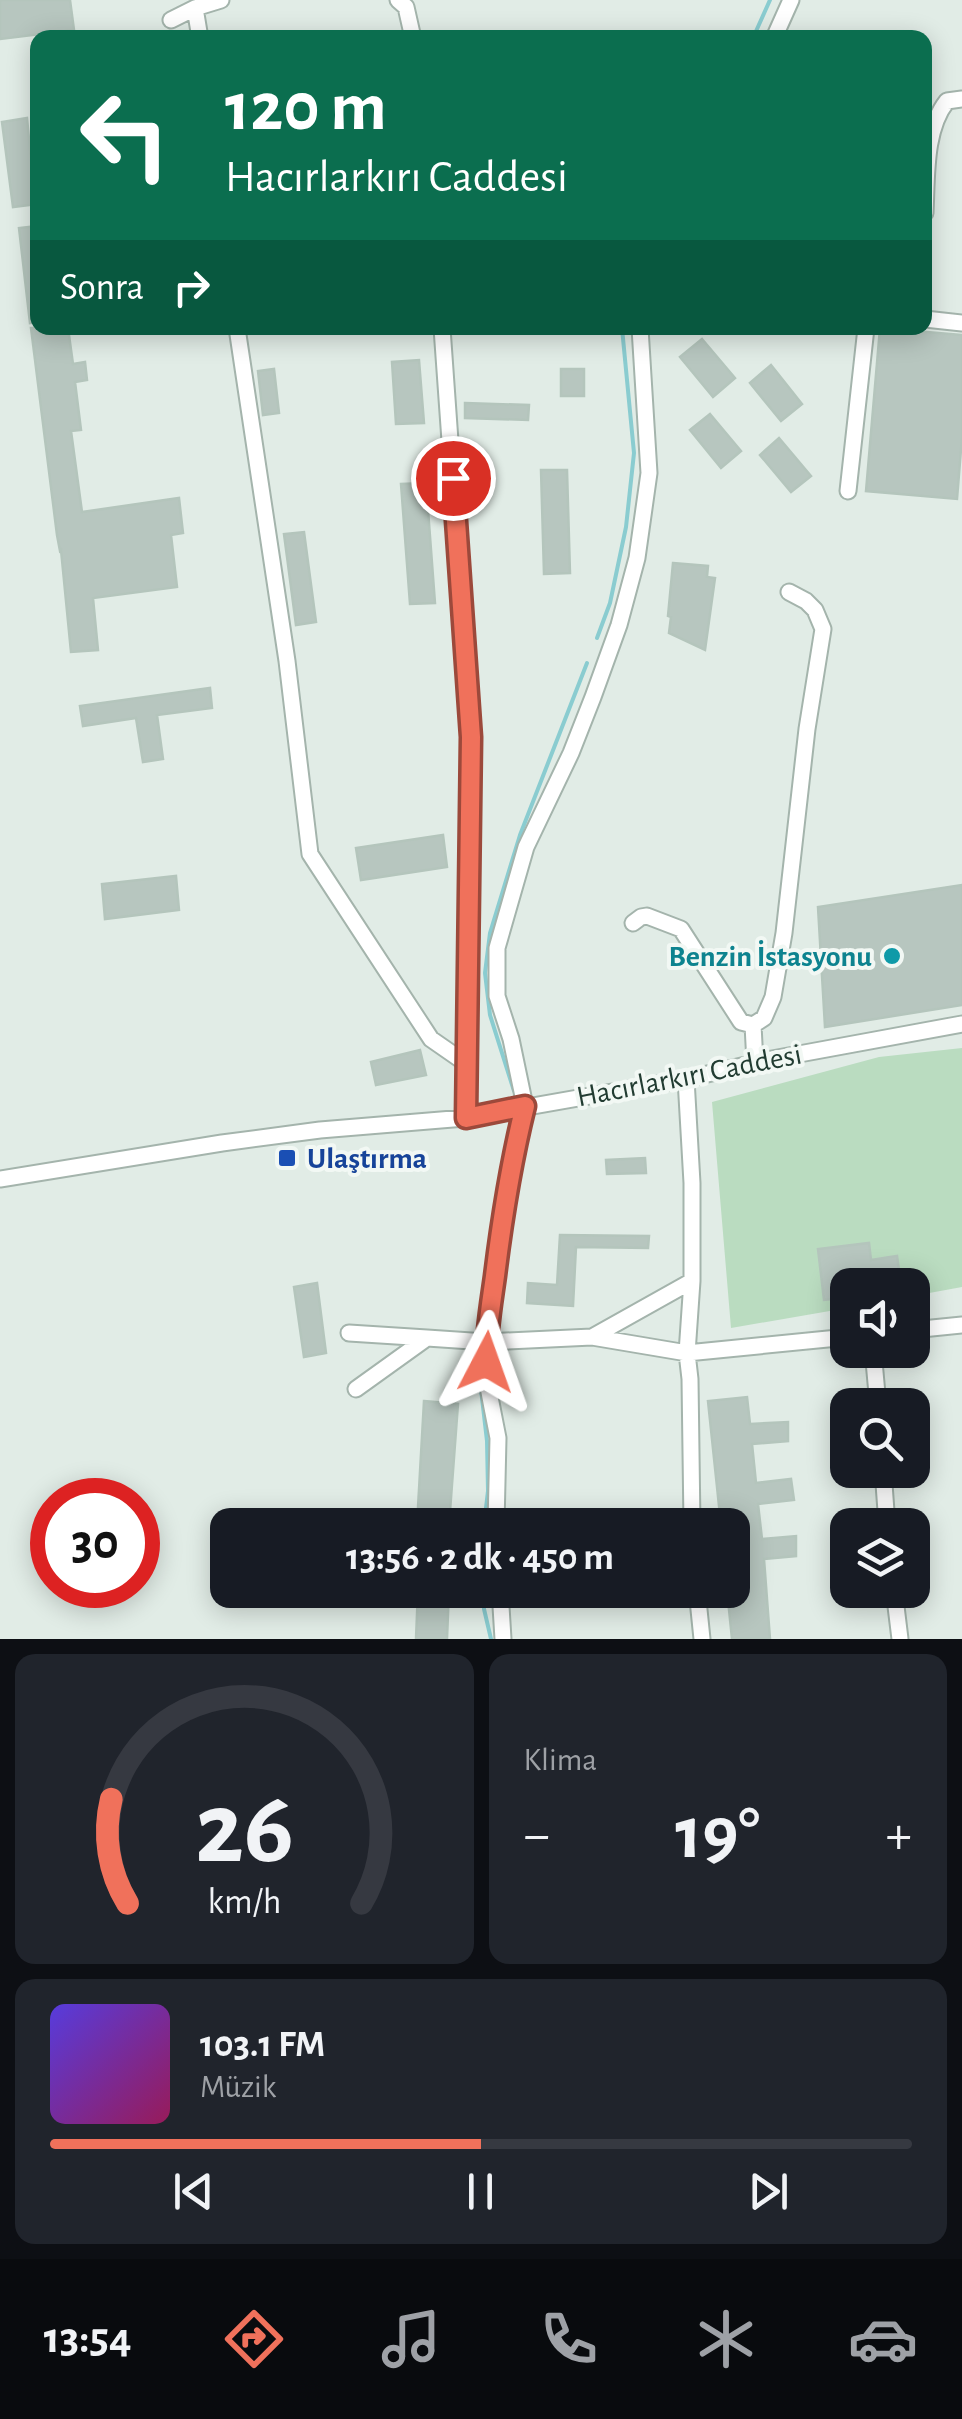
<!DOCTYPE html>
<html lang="tr">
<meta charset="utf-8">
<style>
body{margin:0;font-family:"Alegreya Sans",sans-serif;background:#20242c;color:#f1f3f6;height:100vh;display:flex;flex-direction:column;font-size:38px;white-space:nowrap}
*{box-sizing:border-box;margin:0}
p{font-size:32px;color:#9ea1a6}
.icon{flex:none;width:55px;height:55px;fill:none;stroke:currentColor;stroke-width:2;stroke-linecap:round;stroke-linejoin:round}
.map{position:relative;height:1639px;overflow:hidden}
.drawer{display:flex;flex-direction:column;gap:15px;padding:15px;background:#0d0f14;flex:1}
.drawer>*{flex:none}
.guide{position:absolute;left:30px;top:30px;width:902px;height:305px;border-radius:20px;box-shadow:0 5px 25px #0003;background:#0b6e4f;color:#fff;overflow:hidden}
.fabs{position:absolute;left:830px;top:1268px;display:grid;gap:20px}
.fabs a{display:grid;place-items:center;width:100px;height:100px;border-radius:20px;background:#171b24;box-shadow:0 5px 25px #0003;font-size:50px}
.speed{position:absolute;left:30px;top:1478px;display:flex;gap:20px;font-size:50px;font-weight:700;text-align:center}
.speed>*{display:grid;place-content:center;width:130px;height:130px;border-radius:50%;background:#171b24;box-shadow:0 5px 25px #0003;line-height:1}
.speed .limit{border:15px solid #d22;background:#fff;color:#111}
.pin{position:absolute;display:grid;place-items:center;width:85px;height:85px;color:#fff;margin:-42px;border:5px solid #fff;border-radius:50%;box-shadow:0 2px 10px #0007}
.me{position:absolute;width:110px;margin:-55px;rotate:4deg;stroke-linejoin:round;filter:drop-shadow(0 0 8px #0008)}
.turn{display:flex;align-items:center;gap:35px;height:210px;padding:0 30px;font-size:45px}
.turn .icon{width:130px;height:130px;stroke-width:2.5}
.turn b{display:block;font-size:70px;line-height:85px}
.then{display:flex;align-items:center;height:95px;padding:0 30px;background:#0003;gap:20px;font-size:38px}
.big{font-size:75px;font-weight:700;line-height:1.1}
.drawer .tile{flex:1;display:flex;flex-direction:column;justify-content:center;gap:15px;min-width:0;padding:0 35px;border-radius:20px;background:#20242c}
.drawer .dial{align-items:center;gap:0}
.dial svg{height:260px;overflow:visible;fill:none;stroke:#363941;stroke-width:7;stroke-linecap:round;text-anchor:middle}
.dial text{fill:#f1f3f6;stroke:none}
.song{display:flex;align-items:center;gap:30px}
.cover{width:120px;height:120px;border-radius:15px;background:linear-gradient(135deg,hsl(250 70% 55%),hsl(330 70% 35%))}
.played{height:10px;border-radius:5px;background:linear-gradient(90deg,#f0715b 50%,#363941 50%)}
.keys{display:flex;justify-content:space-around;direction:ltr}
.heat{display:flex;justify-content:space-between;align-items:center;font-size:55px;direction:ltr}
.drawer .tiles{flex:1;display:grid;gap:15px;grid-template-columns:1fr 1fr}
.tile:last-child{grid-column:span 2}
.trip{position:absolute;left:210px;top:1508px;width:540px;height:100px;border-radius:20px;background:#171b24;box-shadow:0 5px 25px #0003;font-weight:700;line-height:100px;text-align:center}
.menu{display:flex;height:160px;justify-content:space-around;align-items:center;background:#090b0e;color:#9ea1a6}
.menu .icon{width:70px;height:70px}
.menu .selected{color:#f0715b}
.menu b{font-size:45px;color:#f1f3f6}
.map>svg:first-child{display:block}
.green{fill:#badcc0}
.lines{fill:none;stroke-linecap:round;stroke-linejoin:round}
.stream{stroke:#8accd0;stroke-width:4}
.building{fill:#b7c6bf;stroke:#b4c5bc;stroke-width:2.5}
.minor-casing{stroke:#a4b4ac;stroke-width:19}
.minor{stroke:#fff;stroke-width:15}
.route-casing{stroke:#9c493b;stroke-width:25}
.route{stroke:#f0715b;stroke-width:18}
.culture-dot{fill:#0f9aa8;stroke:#f2f8f4;stroke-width:4}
.transit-dot{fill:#1a4fb4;stroke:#f2f8f4;stroke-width:4}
.labels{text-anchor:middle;stroke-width:8;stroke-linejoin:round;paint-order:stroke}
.culture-label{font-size:30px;font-weight:bold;fill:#0d838f;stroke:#f2f8f4;text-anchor:end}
.street-label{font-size:30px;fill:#223c32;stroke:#f2f8f4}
.transit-label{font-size:30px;font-weight:bold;fill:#164399;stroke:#f2f8f4;text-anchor:start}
</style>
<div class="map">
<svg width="962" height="1639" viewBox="0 0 962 1639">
<rect width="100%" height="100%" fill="#e1ece6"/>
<!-- green -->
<path class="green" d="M962,1048v239l-49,9 -1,-11h-64l-1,23 -116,20 -19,-226 167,-45z"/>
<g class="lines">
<!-- stream -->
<path class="stream" d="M753,38l17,-38
M597,638l13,-35 16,-76 8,-74 -12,-125
M514,1091l-24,-76 -5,-42 5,-40 30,-98 67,-172
M480,1381l7,60 1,50 -4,34
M483,1590l1,19 7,30"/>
</g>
<!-- building -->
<path class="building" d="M0,0h70l4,30 -74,9z
M27,118l5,52 6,-1v35l-25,3 -11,-85z
M38,226v96l-8,1 -11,-95z
M31,328h37l5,36 12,-2 2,18 -12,2 6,48 -10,1 11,81 97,-14 4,35 -12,2 6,52 -84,11 5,52 -27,2 -10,-102 -1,1 -3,-16z
M880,328l82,7v102l-5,62 -91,-8z
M702,339l33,39 -22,19 -33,-40z
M419,360l5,63 -28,1 -4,-62z
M771,365l31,39 -21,17 -31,-38z
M274,369l5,44 -16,2 -5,-44z
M561,369h23v27h-23z
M465,403l64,2 -1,15 -63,-2z
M710,414l31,37 -20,17 -31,-38z
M779,438l32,38 -20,16 -31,-37z
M541,470h26l3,103 -26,1z
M426,483l9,120 -25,1 -9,-120z
M304,532l12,90 -20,3 -12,-91z
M673,563l35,3 -1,11 8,1 -10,72 -36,-17 2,-16 -3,-1z
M210,688l2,20 -55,7 6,44 -20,3 -7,-44 -53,8 -3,-20z
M443,835l4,32 -86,13 -5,-32z
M176,876l3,34 -74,9 -3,-35z
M962,885v120l-137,22 -7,-120z
M420,1050l6,25 -50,10 -5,-23z
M645,1158l1,15 -39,1 -1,-14z
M560,1235l89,1 -1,12 -72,-1 -3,59 -46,-3 1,-20 29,2z
M869,1243l2,17 26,-4 3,21 -58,7 1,14 -19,2 -6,-51z
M317,1283l9,70 -22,4 -10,-70z
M747,1397l3,27 38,-2v19l-36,3 4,39 35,-4 3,21 -36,4 4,35 34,-3v20l-32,3 6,80h-38l-5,-49h5v-65h-11l-13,-124z
M424,1401l34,3 -9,121h-32z
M418,1590h31l-2,49h-31z"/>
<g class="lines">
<defs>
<path id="minor" d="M398,0l8,7 7,31
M195,8l5,30
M171,20l24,-12 26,-8
M774,38l17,-38
M925,213c2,-35 -1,-83 22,-112l15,-2
M925,319l37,4
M237,328l50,333 23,193 121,185 36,25
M442,328l29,409 -6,381
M848,491l18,-163
M633,923l8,-6 6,-1 34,13 60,93 12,3 11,-7 9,-21 11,-64 23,-204 16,-100 -8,-19 -9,-9 -17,-9
M753,1025l2,38
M686,1079l6,104v98l-5,72 3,26 2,146
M0,1179l222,-36 98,-13 145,-12 221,-39 86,-20 190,-35
M912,1330l50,-5
M349,1333l78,5 -71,51
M592,1337l100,-56
M427,1338l59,4 106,-5 95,16 161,-16
M873,1350l5,55
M883,1470l4,55
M496,1525l2,-87 -11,-56 -1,-40 29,-196 10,-40 -14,-67 -14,-43v-48l29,-101 45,-94 22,-56 26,-72 18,-67 12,-85 -9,-145
M500,1590l3,49
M697,1590l5,49
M894,1590l6,49"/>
</defs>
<!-- minor casing -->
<use href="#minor" class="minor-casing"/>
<!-- minor -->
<use href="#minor" class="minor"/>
</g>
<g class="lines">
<defs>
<path id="route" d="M453,478l18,259 -5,381 59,-12c-14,56 -23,113 -30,170 -4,29 -9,57 -9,86"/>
</defs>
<!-- route casing -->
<use href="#route" class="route-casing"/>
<!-- route -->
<use href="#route" class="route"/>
</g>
<!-- markers -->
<circle class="culture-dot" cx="892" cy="956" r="10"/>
<rect class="transit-dot" x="277" y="1148" width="20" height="20" rx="5"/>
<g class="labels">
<!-- culture labels -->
<g class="culture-label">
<text x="872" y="966">Benzin İstasyonu</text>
</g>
<!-- street labels -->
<g class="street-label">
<text transform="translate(689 1075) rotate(-11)" y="10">Hacırlarkırı Caddesi</text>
</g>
<!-- transit labels -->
<g class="transit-label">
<text x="307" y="1168">Ulaştırma</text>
</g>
</g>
</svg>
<div class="fabs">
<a><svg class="icon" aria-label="sound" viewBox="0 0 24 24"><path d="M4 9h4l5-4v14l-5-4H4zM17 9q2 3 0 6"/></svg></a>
<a><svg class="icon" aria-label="search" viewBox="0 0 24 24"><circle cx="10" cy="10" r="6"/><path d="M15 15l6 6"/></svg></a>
<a><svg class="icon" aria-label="layers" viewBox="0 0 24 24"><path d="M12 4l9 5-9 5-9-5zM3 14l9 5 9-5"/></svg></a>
</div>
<div class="speed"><div class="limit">30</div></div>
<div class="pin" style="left:453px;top:478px;background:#d93025"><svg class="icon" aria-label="arrive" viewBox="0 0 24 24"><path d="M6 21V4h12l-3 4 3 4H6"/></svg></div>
<svg class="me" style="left:486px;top:1362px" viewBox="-20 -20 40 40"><path d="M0-17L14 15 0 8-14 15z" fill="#f0715b" stroke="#fff" stroke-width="4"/></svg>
<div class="trip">13:56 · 2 dk · 450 m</div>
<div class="guide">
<div class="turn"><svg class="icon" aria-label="left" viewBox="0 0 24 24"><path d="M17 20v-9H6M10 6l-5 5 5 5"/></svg><div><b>120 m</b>Hacırlarkırı Caddesi</div></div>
<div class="then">Sonra<svg class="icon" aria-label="right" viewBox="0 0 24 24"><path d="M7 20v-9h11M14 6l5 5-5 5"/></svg></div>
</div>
</div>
<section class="drawer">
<div class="tiles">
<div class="tile dial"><svg viewBox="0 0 100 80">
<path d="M14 69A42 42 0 1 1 86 69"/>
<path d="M14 69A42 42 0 0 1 9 37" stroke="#f0715b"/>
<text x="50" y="56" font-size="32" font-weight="700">26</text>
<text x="50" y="72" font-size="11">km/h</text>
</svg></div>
<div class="tile"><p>Klima</p>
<div class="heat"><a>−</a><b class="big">19°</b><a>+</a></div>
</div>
<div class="tile">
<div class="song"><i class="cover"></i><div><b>103.1 FM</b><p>Müzik</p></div></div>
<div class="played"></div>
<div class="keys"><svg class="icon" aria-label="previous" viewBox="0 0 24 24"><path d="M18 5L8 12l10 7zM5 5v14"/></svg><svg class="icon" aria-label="pause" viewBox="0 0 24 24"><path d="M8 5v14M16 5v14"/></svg><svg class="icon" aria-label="next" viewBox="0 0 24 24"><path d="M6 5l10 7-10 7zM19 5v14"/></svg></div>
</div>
</div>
</section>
<nav class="menu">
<b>13:54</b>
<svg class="icon selected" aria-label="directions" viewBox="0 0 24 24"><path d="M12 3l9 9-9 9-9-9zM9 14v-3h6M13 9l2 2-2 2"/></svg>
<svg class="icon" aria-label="music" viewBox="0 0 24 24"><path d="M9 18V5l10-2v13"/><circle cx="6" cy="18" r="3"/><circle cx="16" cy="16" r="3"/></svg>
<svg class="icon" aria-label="phone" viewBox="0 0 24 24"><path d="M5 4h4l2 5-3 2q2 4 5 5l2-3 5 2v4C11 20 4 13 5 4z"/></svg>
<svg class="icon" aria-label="climate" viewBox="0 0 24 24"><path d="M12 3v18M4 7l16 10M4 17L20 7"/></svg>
<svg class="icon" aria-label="car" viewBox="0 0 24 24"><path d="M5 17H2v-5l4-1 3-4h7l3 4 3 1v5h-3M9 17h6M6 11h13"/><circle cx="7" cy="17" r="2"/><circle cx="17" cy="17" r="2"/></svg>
</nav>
